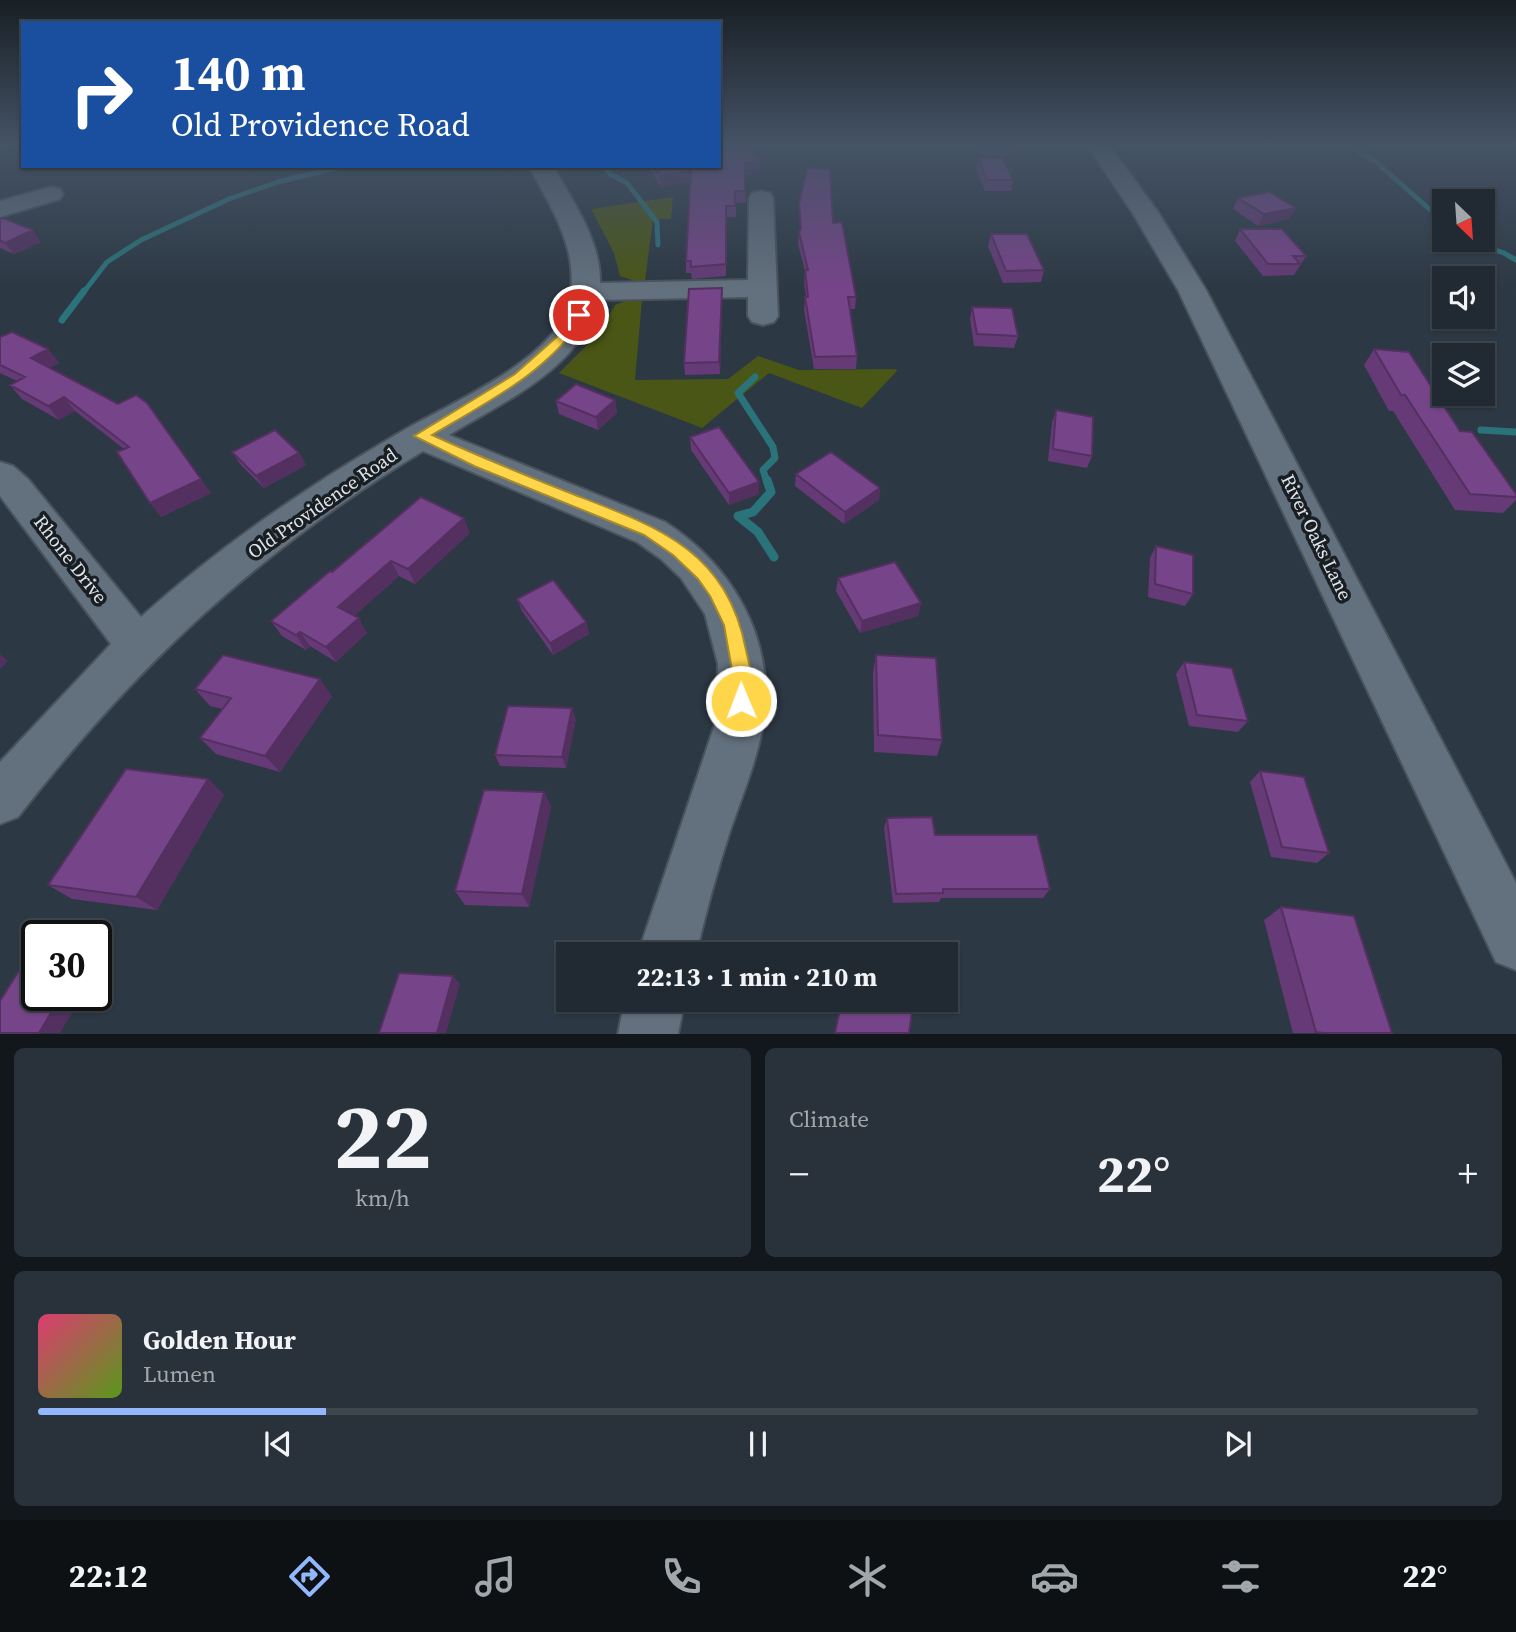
<!DOCTYPE html>
<meta charset="utf-8">
<style>
body{margin:0;font-family:"Source Serif 4",serif;background:#29323a;color:#f1f3f6;height:100vh;display:flex;flex-direction:column;font-size:26px;white-space:nowrap}
*{box-sizing:border-box;margin:0}
p{font-size:23px;color:#a2a7ac}
.icon{flex:none;width:38px;height:38px;fill:none;stroke:currentColor;stroke-width:2;stroke-linecap:round;stroke-linejoin:round}
.map{position:relative;height:1034px;overflow:hidden}
.panel{display:flex;flex-direction:column;gap:14px;padding:14px;background:#12171c;flex:1}
.panel>*{flex:none}
.hud{position:absolute;left:21px;top:21px;width:700px;height:147px;border-radius:0px;box-shadow:0 2px 5px #0004,0 0 0 2px #3e464d;background:#1a4fa0;color:#fff;overflow:hidden}
.needle{width:46px;rotate:155deg}
.controls{position:absolute;left:1432px;top:189px;display:grid;gap:14px}
.controls a{display:grid;place-items:center;width:63px;height:63px;border-radius:0px;background:#212a32;box-shadow:0 2px 5px #0004,0 0 0 2px #3e464d;font-size:35px}
.speed{position:absolute;left:21px;top:920px;display:flex;gap:14px;font-size:35px;font-weight:700;text-align:center}
.speed>*{display:grid;place-content:center;width:91px;height:91px;border-radius:50%;background:#212a32;box-shadow:0 2px 5px #0004,0 0 0 2px #3e464d;line-height:1}
.speed .limit{border:4px solid #111;border-radius:10px;background:#fff;color:#111}
.pin{position:absolute;display:grid;place-items:center;width:60px;height:60px;color:#fff;margin:-30px;border:4px solid #fff;border-radius:50%;box-shadow:0 2px 7px #0007}
.me{position:absolute;width:77px;margin:-38px;rotate:359deg;stroke-linejoin:round;filter:drop-shadow(0 0 5px #0008)}
.turn{display:flex;align-items:center;gap:24px;height:147px;padding:0 35px;font-size:32px}
.turn .icon{width:91px;height:91px;stroke-width:2.5}
.turn b{display:block;font-size:49px;line-height:60px}
.big{font-size:52px;font-weight:700;line-height:1.1}
.panel .widget{flex:1;display:flex;flex-direction:column;justify-content:center;gap:10px;min-width:0;padding:0 24px;border-radius:10px;background:#29323a}
.panel .dial{align-items:center;gap:0}
.dial b{font-size:91px;line-height:1}
.song{display:flex;align-items:center;gap:21px}
.cover{width:84px;height:84px;border-radius:10px;background:linear-gradient(135deg,hsl(340 70% 55%),hsl(90 70% 35%))}
.played{height:7px;border-radius:4px;background:linear-gradient(90deg,#92b7fd 20%,#3e464d 20%)}
.keys{display:flex;justify-content:space-around;direction:ltr}
.heat{display:flex;justify-content:space-between;align-items:center;font-size:38px;direction:ltr}
.panel .tiles{flex:1;display:grid;gap:14px;grid-template-columns:1fr 1fr}
.widget:last-child{grid-column:span 2}
.trip{position:absolute;left:556px;top:942px;width:402px;height:70px;border-radius:0px;background:#212a32;box-shadow:0 2px 5px #0004,0 0 0 2px #3e464d;font-weight:700;line-height:70px;text-align:center}
.dock{display:flex;height:112px;justify-content:space-around;align-items:center;background:#0d1114;color:#a2a7ac}
.dock .icon{width:49px;height:49px}
.dock .on{color:#92b7fd}
.dock b{font-size:32px;color:#f1f3f6}
.map>svg:first-child{display:block}
.green{fill:#4a5615}
.lines{fill:none;stroke-linecap:round;stroke-linejoin:round}
.stream-far2{stroke:#2a737a;stroke-width:5}
.stream-far1{stroke:#2a737a;stroke-width:7}
.stream{stroke:#2a737a;stroke-width:9}
.minor-casing{stroke:#49535c;stroke-width:4}
.minor{fill:#63707d;fill-rule:evenodd}
.wall{fill:#653a76}
.shaded-wall{fill:#533060}
.building{fill:#764489;stroke:#533060;stroke-width:2}
.route{fill:#ffd54a;stroke:#a68a30;stroke-width:2}
.labels{text-anchor:middle;stroke-width:7;stroke-linejoin:round;paint-order:stroke}
.street-label{font-size:19px;fill:#dee6ec;stroke:#191e23}
</style>
<div class="map">
<svg width="1516" height="1034" viewBox="0 0 1516 1034">
<rect width="100%" height="100%" fill="#2c3843"/>
<!-- green -->
<path class="green" d="M673,197l-2,22h-18l-8,62h-10l-15,-5 -6,-23 -23,-44z
M642,300l-7,80 93,-1 30,-23 41,14 97,-1 1,2 -35,37 -93,-35 -67,55 -143,-55 39,-39 17,-29 10,-4z"/>
<g class="lines">
<!-- stream-far2 -->
<path class="stream-far2" d="M1347,145l28,16 69,61
M604,166l6,8 17,9 30,39 1,23
M1465,240l39,13 12,7
M83,293l24,-31 34,-22 88,-41 49,-17 66,-16"/>
<!-- stream-far1 -->
<path class="stream-far1" d="M62,320l22,-29
M755,377l-17,16 35,54 2,11 -12,12 4,12
M1481,430l35,2"/>
<!-- stream -->
<path class="stream" d="M767,480l4,12 -18,20 -15,4 20,16 16,25"/>
<defs>
<path id="minor" d="M1087,145h22l49,67 48,78 310,593v87l-20,-8 -318,-672 -46,-78z
M529,166h24c20,36 48,74 47,117l148,-3 1,-82 3,-5 9,-2 9,2 3,5 5,118 -4,6 -11,3 -11,-3 -4,-6v-19l-150,3c-17,69 -94,101 -149,135l216,87c69,45 111,118 98,202 -6,37 -21,72 -33,107 -13,40 -24,81 -34,123h-58l78,-233 2,-57 -13,-50 -24,-36 -20,-19 -24,-17 -214,-91c-165,100 -287,215 -405,366l-18,7v-62l111,-118 -111,-148v-34l13,4 15,13 113,138c50,-45 104,-86 160,-123 34,-23 69,-44 105,-65 45,-26 141,-67 160,-118 19,-52 -13,-100 -37,-145z
M51,187l9,2 3,5 -3,5 -60,18v-16z
M625,999h60l-7,35h-60z"/>
</defs>
<!-- minor casing -->
<use href="#minor" class="minor-casing"/>
<!-- minor -->
<use href="#minor" class="minor"/>
</g>
<!-- wall -->
<path class="wall" d="M977,145h39l-2,10 -30,1z
M978,158l35,22 -2,11h-26l-9,-22z
M761,160v11l-16,4 1,27 -10,1v14h-10v59l-34,3 -1,-6h-5v-12l4,-79 -29,5 -13,-21h71z
M1238,198l52,21 -32,7 -25,-17z
M799,204l34,19 23,74 -1,12h-5l7,47 -1,13h-42l-10,-59 1,-13h1l-2,-15 1,-11 -7,-27 1,-12 1,-2z
M0,219l41,23 -27,12 -14,-6z
M1240,229l66,27 -12,19 -31,1 -28,-35z
M991,234l53,36 -3,12 -38,1 -15,-37z
M722,300l-2,74 -35,1 -1,-12z
M972,307l46,29 -4,12 -40,-2 -4,-27z
M0,337l48,12 11,14 -9,5 161,125 -50,24 -37,-68 -49,-38 -16,9 -37,-21 -12,-14 7,-4 -17,-8z
M1374,349l86,82 56,63v6l-13,13 -48,-3 -62,-99h-4l-25,-46z
M615,400l2,13 -19,17 -39,-16 -3,-13z
M1056,410l36,46 -5,12 -39,-7 4,-38z
M690,437l69,45v12l-30,11 -38,-55z
M232,452l67,1 7,12 -42,23 -24,-24z
M796,474l84,14 -1,12 -35,24 -49,-38z
M470,533l-55,51 -16,-8 -45,40 13,17 -31,29 -26,-16 -4,4 -24,-14 -11,-15 61,-49z
M1156,546l37,48 -8,12 -37,-9 2,-39z
M838,578l83,25 -3,13 -58,17 -24,-42z
M517,599l69,23 3,12 -36,21 -31,-44z
M876,655l66,85 -5,16 -63,-4 -1,-80z
M1184,662l64,59 -10,11 -49,-6 -13,-52z
M195,689l137,7 -52,76 -64,-18 -16,-16 23,-29 -13,-3z
M576,719l-10,49 -66,-2 -5,-11z
M1260,771l69,82 -12,10 -46,-6 -21,-75z
M208,779l16,16 -67,115 -85,-11 -24,-14z
M544,792l7,15 -22,100 -64,-2 -10,-14z
M887,818l48,17 115,54 -7,9h-102l-2,4 -46,1 -9,-75z
M1281,907l111,126h-99l-29,-113z"/>
<!-- shaded-wall -->
<path class="shaded-wall" d="M761,160v11l-16,4v-11z
M691,171l1,11 -31,5 -1,-11z
M1296,208l-6,11 -32,7 6,-12z
M33,230l8,12 -27,12 -9,-11z
M722,288v12l-2,74 -1,-12z
M48,349l11,14 -17,9 -11,-14z
M64,397l11,14 -16,9 -11,-14z
M615,400l2,13 -19,17 -2,-13z
M299,453l7,12 -42,23 -8,-12z
M201,479l10,14 -50,24 -11,-14z
M759,482v12l-30,11v-12z
M880,488l-1,12 -35,24 1,-12z
M464,518l6,15 -55,51 -7,-15z
M391,561l8,15 -52,46 -9,-15z
M921,603l-3,13 -58,17 2,-12z
M359,618l8,15 -31,29 -10,-15z
M586,622l3,12 -36,21 -3,-12z
M300,632l10,14 -4,4 -10,-15z
M0,654l8,7 -8,8z
M320,679l12,17 -52,76 -15,-16z
M572,708l4,11 -10,49 -4,-11z
M208,779l16,16 -67,115 -21,-13z
M544,792l7,15 -22,100 -7,-13z
M97,933l15,8 -16,29v-34h-1z
M453,976l7,8 -14,49h-9z
M61,996h21l-22,37h-21z"/>
<!-- building -->
<path class="building" d="M719,145h25l17,15 -16,4v27h-10v15h-9v58l-35,3v-6h-5l5,-90 -31,5 -6,-10h65z
M978,158h25l10,22h-26z
M807,168l23,1 3,54 9,-1 14,75h-8l9,59 -42,1 -10,-60h3l-3,-27h3l-9,-38 2,-4 -2,-24z
M1269,192l27,16 -32,6 -26,-16z
M3,218l30,12 -28,13 -5,-3v-21z
M1240,229h42l24,27h-13l7,8h-32z
M991,234h36l17,36 -38,1z
M722,288l-3,74 -35,1 5,-74z
M972,307l40,1 6,28 -41,-2z
M12,332l36,17 -17,9 87,46 18,-9 11,8 54,76 -51,24 -33,-51 12,-5 -65,-50 -16,9 -38,-21 15,-8 -25,-12v-28z
M1374,349l35,3 51,79 12,1 44,62v3l-46,-3 -65,-99h-4z
M576,384l39,16 -19,17 -40,-16z
M1056,410l37,7 -1,39 -39,-7z
M719,427l40,55 -30,11 -39,-56z
M275,430l24,23 -43,23 -24,-24z
M831,452l49,36 -35,24 -49,-38z
M421,497l43,21 -56,51 -17,-8 -53,46 21,11 -33,29 -26,-15 -4,3 -25,-14 59,-50 2,1z
M1156,546l37,9v39l-38,-10z
M895,562l26,41 -59,18 -24,-43z
M553,580l33,42 -36,21 -33,-44z
M223,655l97,24 -55,77 -65,-18 31,-40 -36,-9z
M876,655l60,3 6,82 -64,-5z
M1184,662l48,6 16,53 -51,-6z
M508,706l64,2 -10,49 -67,-2z
M126,769l82,10 -72,118 -88,-12z
M1260,771l44,6 25,76 -47,-6z
M484,790l60,2 -22,102 -67,-3z
M932,817l3,18h102l13,54h-107v4l-47,1 -9,-76z
M1281,907l73,9 38,117h-69l-7,-1z
M45,928l52,5 -2,3h-55z
M37,942v54h24l-22,37h-39v-32z
M851,950l12,4h-12z
M399,973l54,3 -16,57h-58z
M842,999h72l-5,34h-74z"/>
<!-- sky -->
<linearGradient id="sky" x2="0" y2="1"><stop stop-color="#181f25"/><stop offset="0.5" stop-color="#455366"/><stop offset="1" stop-color="#455366" stop-opacity="0"/></linearGradient>
<rect width="1516" height="289" fill="url(#sky)"/>
<!-- route -->
<path class="route" d="M579,311l6,4c-36,57 -96,86 -153,120 44,20 88,38 133,56 87,34 161,55 181,159 4,18 11,39 2,57l-7,3 -6,-3 -3,-6 2,-20 -10,-56 -14,-29 -12,-17 -25,-24 -29,-20 -170,-69 -60,-30 101,-62 44,-39 16,-23z"/>
<g class="labels">
<!-- street labels -->
<g class="street-label">
<text transform="translate(322 503) rotate(-35)" y="7">Old Providence Road</text>
<text transform="translate(1317 537) rotate(64)" y="7">River Oaks Lane</text>
<text transform="translate(71 559) rotate(52)" y="7">Rhone Drive</text>
</g>
</g>
</svg>
<div class="controls">
<a><svg class="needle" viewBox="-14 -14 28 28"><path d="M0-13l5 13h-10z" fill="#e53935"/><path d="M0 13l5-13h-10z" fill="#a2a7ac"/></svg></a>
<a><svg class="icon" aria-label="sound" viewBox="0 0 24 24"><path d="M4 9h4l5-4v14l-5-4H4zM17 9q2 3 0 6"/></svg></a>
<a><svg class="icon" aria-label="layers" viewBox="0 0 24 24"><path d="M12 4l9 5-9 5-9-5zM3 14l9 5 9-5"/></svg></a>
</div>
<div class="speed"><div class="limit">30</div></div>
<div class="pin" style="left:579px;top:315px;background:#d93025"><svg class="icon" aria-label="arrive" viewBox="0 0 24 24"><path d="M6 21V4h12l-3 4 3 4H6"/></svg></div>
<svg class="me" style="left:741px;top:701px" viewBox="-20 -20 40 40"><circle r="17" fill="#ffd54a" stroke="#fff" stroke-width="3"/><path d="M0-11L8 9 0 5-8 9z" fill="#fff"/></svg>
<div class="trip">22:13 · 1 min · 210 m</div>
<div class="hud">
<div class="turn"><svg class="icon" aria-label="right" viewBox="0 0 24 24"><path d="M7 20v-9h11M14 6l5 5-5 5"/></svg><div><b>140 m</b>Old Providence Road</div></div>
</div>
</div>
<section class="panel">
<div class="tiles">
<div class="widget dial"><b>22</b><p>km/h</p></div>
<div class="widget"><p>Climate</p>
<div class="heat"><a>−</a><b class="big">22°</b><a>+</a></div>
</div>
<div class="widget">
<div class="song"><i class="cover"></i><div><b>Golden Hour</b><p>Lumen</p></div></div>
<div class="played"></div>
<div class="keys"><svg class="icon" aria-label="previous" viewBox="0 0 24 24"><path d="M18 5L8 12l10 7zM5 5v14"/></svg><svg class="icon" aria-label="pause" viewBox="0 0 24 24"><path d="M8 5v14M16 5v14"/></svg><svg class="icon" aria-label="next" viewBox="0 0 24 24"><path d="M6 5l10 7-10 7zM19 5v14"/></svg></div>
</div>
</div>
</section>
<nav class="dock">
<b>22:12</b>
<svg class="icon on" aria-label="directions" viewBox="0 0 24 24"><path d="M12 3l9 9-9 9-9-9zM9 14v-3h6M13 9l2 2-2 2"/></svg>
<svg class="icon" aria-label="music" viewBox="0 0 24 24"><path d="M9 18V5l10-2v13"/><circle cx="6" cy="18" r="3"/><circle cx="16" cy="16" r="3"/></svg>
<svg class="icon" aria-label="phone" viewBox="0 0 24 24"><path d="M5 4h4l2 5-3 2q2 4 5 5l2-3 5 2v4C11 20 4 13 5 4z"/></svg>
<svg class="icon" aria-label="climate" viewBox="0 0 24 24"><path d="M12 3v18M4 7l16 10M4 17L20 7"/></svg>
<svg class="icon" aria-label="car" viewBox="0 0 24 24"><path d="M5 17H2v-5l4-1 3-4h7l3 4 3 1v5h-3M9 17h6M6 11h13"/><circle cx="7" cy="17" r="2"/><circle cx="17" cy="17" r="2"/></svg>
<svg class="icon" aria-label="filters" viewBox="0 0 24 24"><path d="M4 7h16M4 17h16"/><circle cx="9" cy="7" r="2"/><circle cx="15" cy="17" r="2"/></svg>
<b>22°</b>
</nav>
